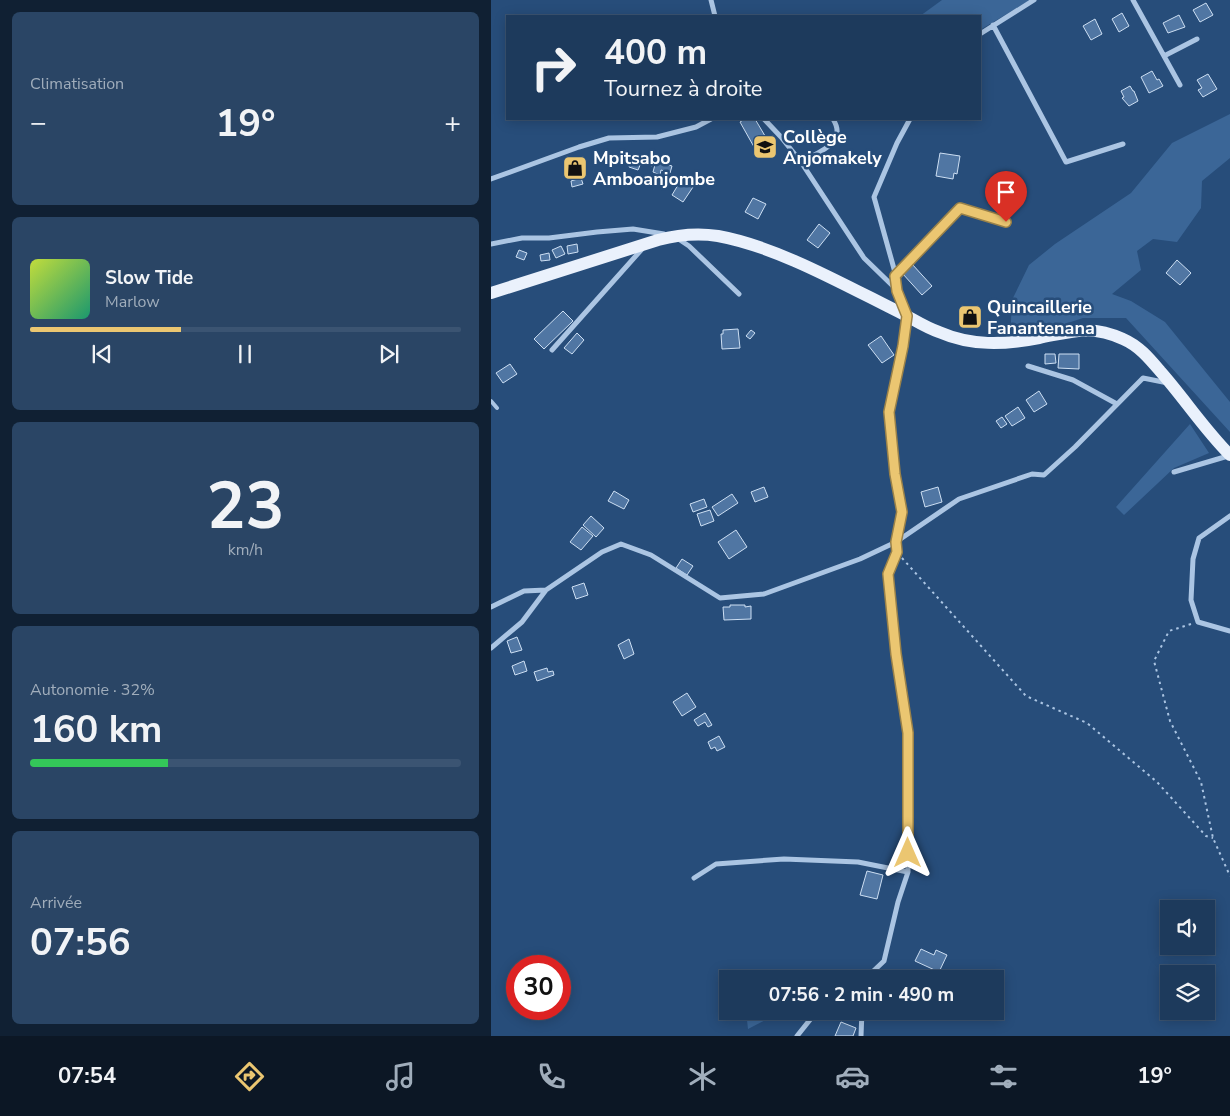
<!DOCTYPE html>
<html lang="fr">
<meta charset="utf-8">
<style>
body{margin:0;font-family:"Nunito Sans",sans-serif;background:#2a4565;color:#f1f3f6;height:100vh;display:flex;flex-direction:column;font-size:19px;white-space:nowrap}
*{box-sizing:border-box;margin:0}
p{font-size:16px;color:#a0adbb}
.icon{flex:none;width:28px;height:28px;fill:none;stroke:currentColor;stroke-width:2;stroke-linecap:round;stroke-linejoin:round}
.map{position:relative;flex:1;overflow:hidden}
.panel{display:flex;flex-direction:column;gap:12px;padding:12px;background:#102033;width:491px}
.panel>*{flex:none}
.guide{position:absolute;left:15px;top:15px;width:475px;height:105px;border-radius:0px;box-shadow:0 2px 12px #0003,0 0 0 1px #3b5472;background:#1d3a5c;color:#f1f3f6;overflow:hidden}
.fabs{position:absolute;left:669px;top:900px;display:grid;gap:10px}
.fabs a{display:grid;place-items:center;width:55px;height:55px;border-radius:0px;background:#1d3a5c;box-shadow:0 2px 12px #0003,0 0 0 1px #3b5472;font-size:25px}
.speed{position:absolute;left:15px;top:955px;display:flex;gap:10px;font-size:25px;font-weight:700;text-align:center}
.speed>*{display:grid;place-content:center;width:65px;height:65px;border-radius:50%;background:#1d3a5c;box-shadow:0 2px 12px #0003,0 0 0 1px #3b5472;line-height:1}
.speed .limit{border:8px solid #d22;background:#fff;color:#111}
.pin{position:absolute;display:grid;place-items:center;width:42px;height:42px;color:#fff;margin:-51px -21px;border-radius:50% 50% 50% 0;rotate:-45deg;box-shadow:0 0 5px #0007}
.pin .icon{rotate:45deg}
.me{position:absolute;width:55px;margin:-28px;rotate:0deg;stroke-linejoin:round;filter:drop-shadow(0 0 4px #0008)}
.turn{display:flex;align-items:center;gap:18px;height:105px;padding:0 15px;font-size:22px}
.turn .icon{width:65px;height:65px;stroke-width:2.5}
.turn b{display:block;font-size:35px;line-height:42px}
.big{font-size:38px;font-weight:700;line-height:1.1}
.panel .card{flex:1;display:flex;flex-direction:column;justify-content:center;gap:8px;min-width:0;padding:0 18px;border-radius:8px;background:#2a4565}
.panel .dial{align-items:center;gap:0}
.dial b{font-size:65px;line-height:1}
.song{display:flex;align-items:center;gap:15px}
.cover{width:60px;height:60px;border-radius:8px;background:linear-gradient(135deg,hsl(70 70% 55%),hsl(160 70% 35%))}
.played{height:5px;border-radius:2px;background:linear-gradient(90deg,#ebc671 35%,#3b5472 35%)}
.keys{display:flex;justify-content:space-around;direction:ltr}
.heat{display:flex;justify-content:space-between;align-items:center;font-size:28px;direction:ltr}
.charge{height:8px;border-radius:4px;background:linear-gradient(90deg,#34c759 32%,#3b5472 0)}
.trip{position:absolute;left:228px;top:970px;width:285px;height:50px;border-radius:0px;background:#1d3a5c;box-shadow:0 2px 12px #0003,0 0 0 1px #3b5472;font-weight:700;line-height:50px;text-align:center}
.dock{display:flex;height:80px;justify-content:space-around;align-items:center;background:#0c1725;color:#a0adbb}
.dock .icon{width:35px;height:35px}
.dock .current{color:#ebc671}
.dock b{font-size:22px;color:#f1f3f6}
main{display:flex;flex:1;min-height:0}
.map>svg:first-child{display:block}
.green{fill:#3b6697}
.building{fill:#5076a3;stroke:#cddff3}
.lines{fill:none;stroke-linecap:round;stroke-linejoin:round}
.path{stroke:#abc5e3;stroke-width:2;stroke-dasharray:2.5 4;stroke-linecap:butt}
.service{stroke:#abc5e3;stroke-width:4}
.minor{stroke:#abc5e3;stroke-width:5}
.primary{stroke:#eaf1fc;stroke-width:12}
.route-casing{stroke:#998149;stroke-width:12}
.route{stroke:#ebc671;stroke-width:9}
.labels{text-anchor:middle;stroke-width:5;stroke-linejoin:round;paint-order:stroke}
.poi-label{font-size:18px;font-weight:bold;fill:#fff;stroke:#274d7a;text-anchor:start}
</style>
<main>
<section class="panel">
<div class="card"><p>Climatisation</p>
<div class="heat"><a>−</a><b class="big">19°</b><a>+</a></div>
</div>
<div class="card">
<div class="song"><i class="cover"></i><div><b>Slow Tide</b><p>Marlow</p></div></div>
<div class="played"></div>
<div class="keys"><svg class="icon" aria-label="previous" viewBox="0 0 24 24"><path d="M18 5L8 12l10 7zM5 5v14"/></svg><svg class="icon" aria-label="pause" viewBox="0 0 24 24"><path d="M8 5v14M16 5v14"/></svg><svg class="icon" aria-label="next" viewBox="0 0 24 24"><path d="M6 5l10 7-10 7zM19 5v14"/></svg></div>
</div>
<div class="card dial"><b>23</b><p>km/h</p></div>
<div class="card"><p>Autonomie · 32%</p><b class="big">160 km</b><div class="charge"></div></div>
<div class="card"><p>Arrivée</p><b class="big">07:56</b></div>
</section>
<div class="map">
<svg width="739" height="1036" viewBox="0 0 739 1036">
<rect width="100%" height="100%" fill="#274d7a"/>
<!-- green -->
<path class="green" d="M451,0h88l-50,30v-14h-60z
M739,114v44l-28,23 -1,27 -24,34 -24,-3 -16,12 4,19 -29,24 19,7 34,21 65,80v30l-104,-114h-43l-73,24 2,-42 17,-35 26,-21 76,-51 41,-50z
M699,424l19,29 -35,15 -50,47 -8,-8z
M255,1011h37l-35,18z"/>
<!-- building -->
<path class="building" d="M715,3l7,12 -13,7 -7,-12z
M631,13l7,13 -10,6 -7,-13z
M688,15l6,12 -17,6 -5,-10z
M604,19l7,15 -11,6 -8,-14z
M661,71l5,9 2,-1 4,7 -14,7 -8,-16z
M717,74l9,15 -14,8 -5,-7 4,-2 -5,-8z
M639,86l3,5h1l4,10 -9,5 -7,-8 2,-1 -3,-6z
M254,119h10l16,27 -13,8 -18,-32z
M449,153l20,3 -3,18 -3,-1 -1,6 -17,-3z
M142,156l7,2 -2,4 3,1 -3,7 -9,-3z
M153,157l10,3 -2,6 -10,-3z
M165,161l16,5 -2,7 -9,-3 -1,5 -7,-3z
M88,164l3,7 -11,4 -2,-7z
M90,178l2,6 -11,3 -1,-6z
M190,180l12,7 -10,15 -11,-7z
M262,198l13,6 -8,15 -13,-7z
M328,224l11,9 -12,15 -11,-8z
M86,244l1,8 -10,2 -1,-8z
M70,246l4,8 -9,4 -4,-8z
M28,250l8,3 -3,7 -8,-3z
M58,253l1,7 -9,1 -1,-6z
M686,260l14,13 -11,12 -14,-12z
M421,264l20,22 -10,9 -20,-22z
M72,311l10,10 -29,28 -10,-10z
M247,329l2,19 -18,1 -1,-15h2v-4z
M260,330l4,3 -5,6 -4,-3z
M86,333l7,7 -12,14 -8,-6z
M390,336l13,19 -12,8 -14,-18z
M554,354h10l1,9 -11,1z
M568,354h20v15l-21,-1z
M19,364l7,10 -14,9 -7,-10z
M548,391l8,13 -13,8 -8,-12z
M527,407l7,11 -13,8 -7,-10z
M511,417l5,7 -6,4 -5,-7z
M273,487l4,10 -13,5 -4,-10z
M447,487l4,15 -17,5 -4,-15z
M123,491l15,9 -5,9 -16,-8z
M241,494l6,9 -20,13 -6,-9z
M213,499l3,8 -14,5 -3,-8z
M219,510l4,11 -13,5 -4,-12z
M100,516l13,12 -8,9 -13,-12z
M91,527l11,9 -12,14 -11,-8z
M245,530l11,17 -18,12 -11,-17z
M191,559l11,7 -6,9 -11,-7z
M93,583l4,12 -12,4 -4,-12z
M239,605h15v2l6,-1v13l-27,1 -1,-13h7z
M26,637l5,13 -11,3 -4,-12z
M138,639l5,15 -10,5 -6,-14z
M33,661l3,10 -12,4 -3,-9z
M56,668l1,4 5,-1 1,4 -17,6 -3,-9z
M196,693l9,14 -14,9 -9,-14z
M214,713l7,12 -4,2 -3,-5 -7,4 -4,-6z
M228,736l6,11 -8,4 -2,-4 -4,2 -3,-7z
M376,871l16,4 -6,24 -17,-4z
M430,949l13,6 2,-5 11,5 -8,17 -24,-11z
M397,971l11,8h-17z
M350,1022l15,6 -3,8h-18z"/>
<g class="lines">
<!-- path -->
<path class="path" d="M411,558l124,138 61,27 70,59 49,54 7,2
M700,624l-22,7 -15,30 16,60 31,61 12,56 17,38"/>
<!-- service -->
<path class="service" d="M0,401l6,7"/>
<!-- minor -->
<path class="minor" d="M220,0l4,16
M642,0l47,85
M502,25l73,137 57,-18
M489,34l54,-34
M673,56l33,-17
M273,119l17,18 20,25 63,96 34,33 9,25 -4,31 -14,65 6,62 7,38 -6,30 1,10 -9,22 8,80 12,79v139l-10,30 -14,59 -19,18
M310,162c18,-10 47,-19 32,-43
M0,179l88,-32 30,-9 48,-1 39,-10 15,-8
M186,238l12,8 50,48
M0,244l31,-6h27l48,-6 36,-3 31,5
M405,276l64,-68 46,14
M406,291l-1,-15 -22,-79 23,-54 13,-24
M61,350l90,-101
M537,366l45,14 44,24
M683,472l54,-16
M739,516l-31,22 -6,21 -2,41 7,22 32,9
M0,607l33,-16 22,-1
M0,648l31,-26 24,-32 56,-38 19,-8 30,11 69,43 44,-4 96,-35 36,-17 63,-43 73,-25 12,1 31,-28 68,-69 25,5
M203,878l22,-14 68,-5 74,3 50,10
M306,1036l20,-25
M370,1036l1,-25"/>
<!-- primary -->
<path class="primary" d="M0,293l167,-53c19,-5 40,-7 60,-4 61,11 130,51 187,79 11,6 22,13 34,17 32,14 65,13 100,6 32,-6 52,-14 84,1 16,7 26,19 37,32 24,27 44,58 70,84"/>
</g>
<g class="lines">
<defs>
<path id="route" d="M417,853v-120l-12,-79 -8,-80 9,-22 -1,-10 6,-30 -7,-38 -6,-62 14,-66 4,-30 -10,-25 -2,-15 65,-68 46,14"/>
</defs>
<!-- route casing -->
<use href="#route" class="route-casing"/>
<!-- route -->
<use href="#route" class="route"/>
</g>
<!-- icons -->
<defs>
<symbol id="school-square" viewBox="-11 -11 22 22"><rect x="-9" y="-9" width="18" height="18" rx="4" fill="#ebc671" stroke="#274d7a"/><path d="M0-5L7-2L0 1L-7-2ZM-4 1L0 2.5L4 1V4Q0 6-4 4Z" fill="#111"/></symbol>
<symbol id="shop-square" viewBox="-11 -11 22 22"><rect x="-9" y="-9" width="18" height="18" rx="4" fill="#ebc671" stroke="#274d7a"/><path d="M-5-2.5h2.3a2.7 3.5 0 0 1 5.4 0H5L5.5 6h-11ZM-1.5-2.5h3a1.5 2.3 0 0 0-3 0Z" fill="#111"/></symbol>
</defs>
<g fill-rule="evenodd">
<use href="#school-square" x="260" y="133" width="28" height="28"/>
<use href="#shop-square" x="70" y="154" width="28" height="28"/>
<use href="#shop-square" x="465" y="303" width="28" height="28"/>
</g>
<g class="labels">
<!-- poi labels -->
<g class="poi-label">
<text x="292" y="143">Collège<tspan x="292" dy="21">Anjomakely</tspan></text>
<text x="102" y="164">Mpitsabo<tspan x="102" dy="21">Amboanjombe</tspan></text>
<text x="496" y="313">Quincaillerie<tspan x="496" dy="21">Fanantenana</tspan></text>
</g>
</g>
</svg>
<div class="fabs">
<a><svg class="icon" aria-label="sound" viewBox="0 0 24 24"><path d="M4 9h4l5-4v14l-5-4H4zM17 9q2 3 0 6"/></svg></a>
<a><svg class="icon" aria-label="layers" viewBox="0 0 24 24"><path d="M12 4l9 5-9 5-9-5zM3 14l9 5 9-5"/></svg></a>
</div>
<div class="speed"><div class="limit">30</div></div>
<div class="pin" style="left:515px;top:222px;background:#d93025"><svg class="icon" aria-label="arrive" viewBox="0 0 24 24"><path d="M6 21V4h12l-3 4 3 4H6"/></svg></div>
<svg class="me" style="left:417px;top:853px" viewBox="-20 -20 40 40"><path d="M0-17L14 15 0 8-14 15z" fill="#ebc671" stroke="#fff" stroke-width="4"/></svg>
<div class="trip">07:56 · 2 min · 490 m</div>
<div class="guide">
<div class="turn"><svg class="icon" aria-label="right" viewBox="0 0 24 24"><path d="M7 20v-9h11M14 6l5 5-5 5"/></svg><div><b>400 m</b>Tournez à droite</div></div>
</div>
</div>
</main>
<nav class="dock">
<b>07:54</b>
<svg class="icon current" aria-label="directions" viewBox="0 0 24 24"><path d="M12 3l9 9-9 9-9-9zM9 14v-3h6M13 9l2 2-2 2"/></svg>
<svg class="icon" aria-label="music" viewBox="0 0 24 24"><path d="M9 18V5l10-2v13"/><circle cx="6" cy="18" r="3"/><circle cx="16" cy="16" r="3"/></svg>
<svg class="icon" aria-label="phone" viewBox="0 0 24 24"><path d="M5 4h4l2 5-3 2q2 4 5 5l2-3 5 2v4C11 20 4 13 5 4z"/></svg>
<svg class="icon" aria-label="climate" viewBox="0 0 24 24"><path d="M12 3v18M4 7l16 10M4 17L20 7"/></svg>
<svg class="icon" aria-label="car" viewBox="0 0 24 24"><path d="M5 17H2v-5l4-1 3-4h7l3 4 3 1v5h-3M9 17h6M6 11h13"/><circle cx="7" cy="17" r="2"/><circle cx="17" cy="17" r="2"/></svg>
<svg class="icon" aria-label="filters" viewBox="0 0 24 24"><path d="M4 7h16M4 17h16"/><circle cx="9" cy="7" r="2"/><circle cx="15" cy="17" r="2"/></svg>
<b>19°</b>
</nav>
